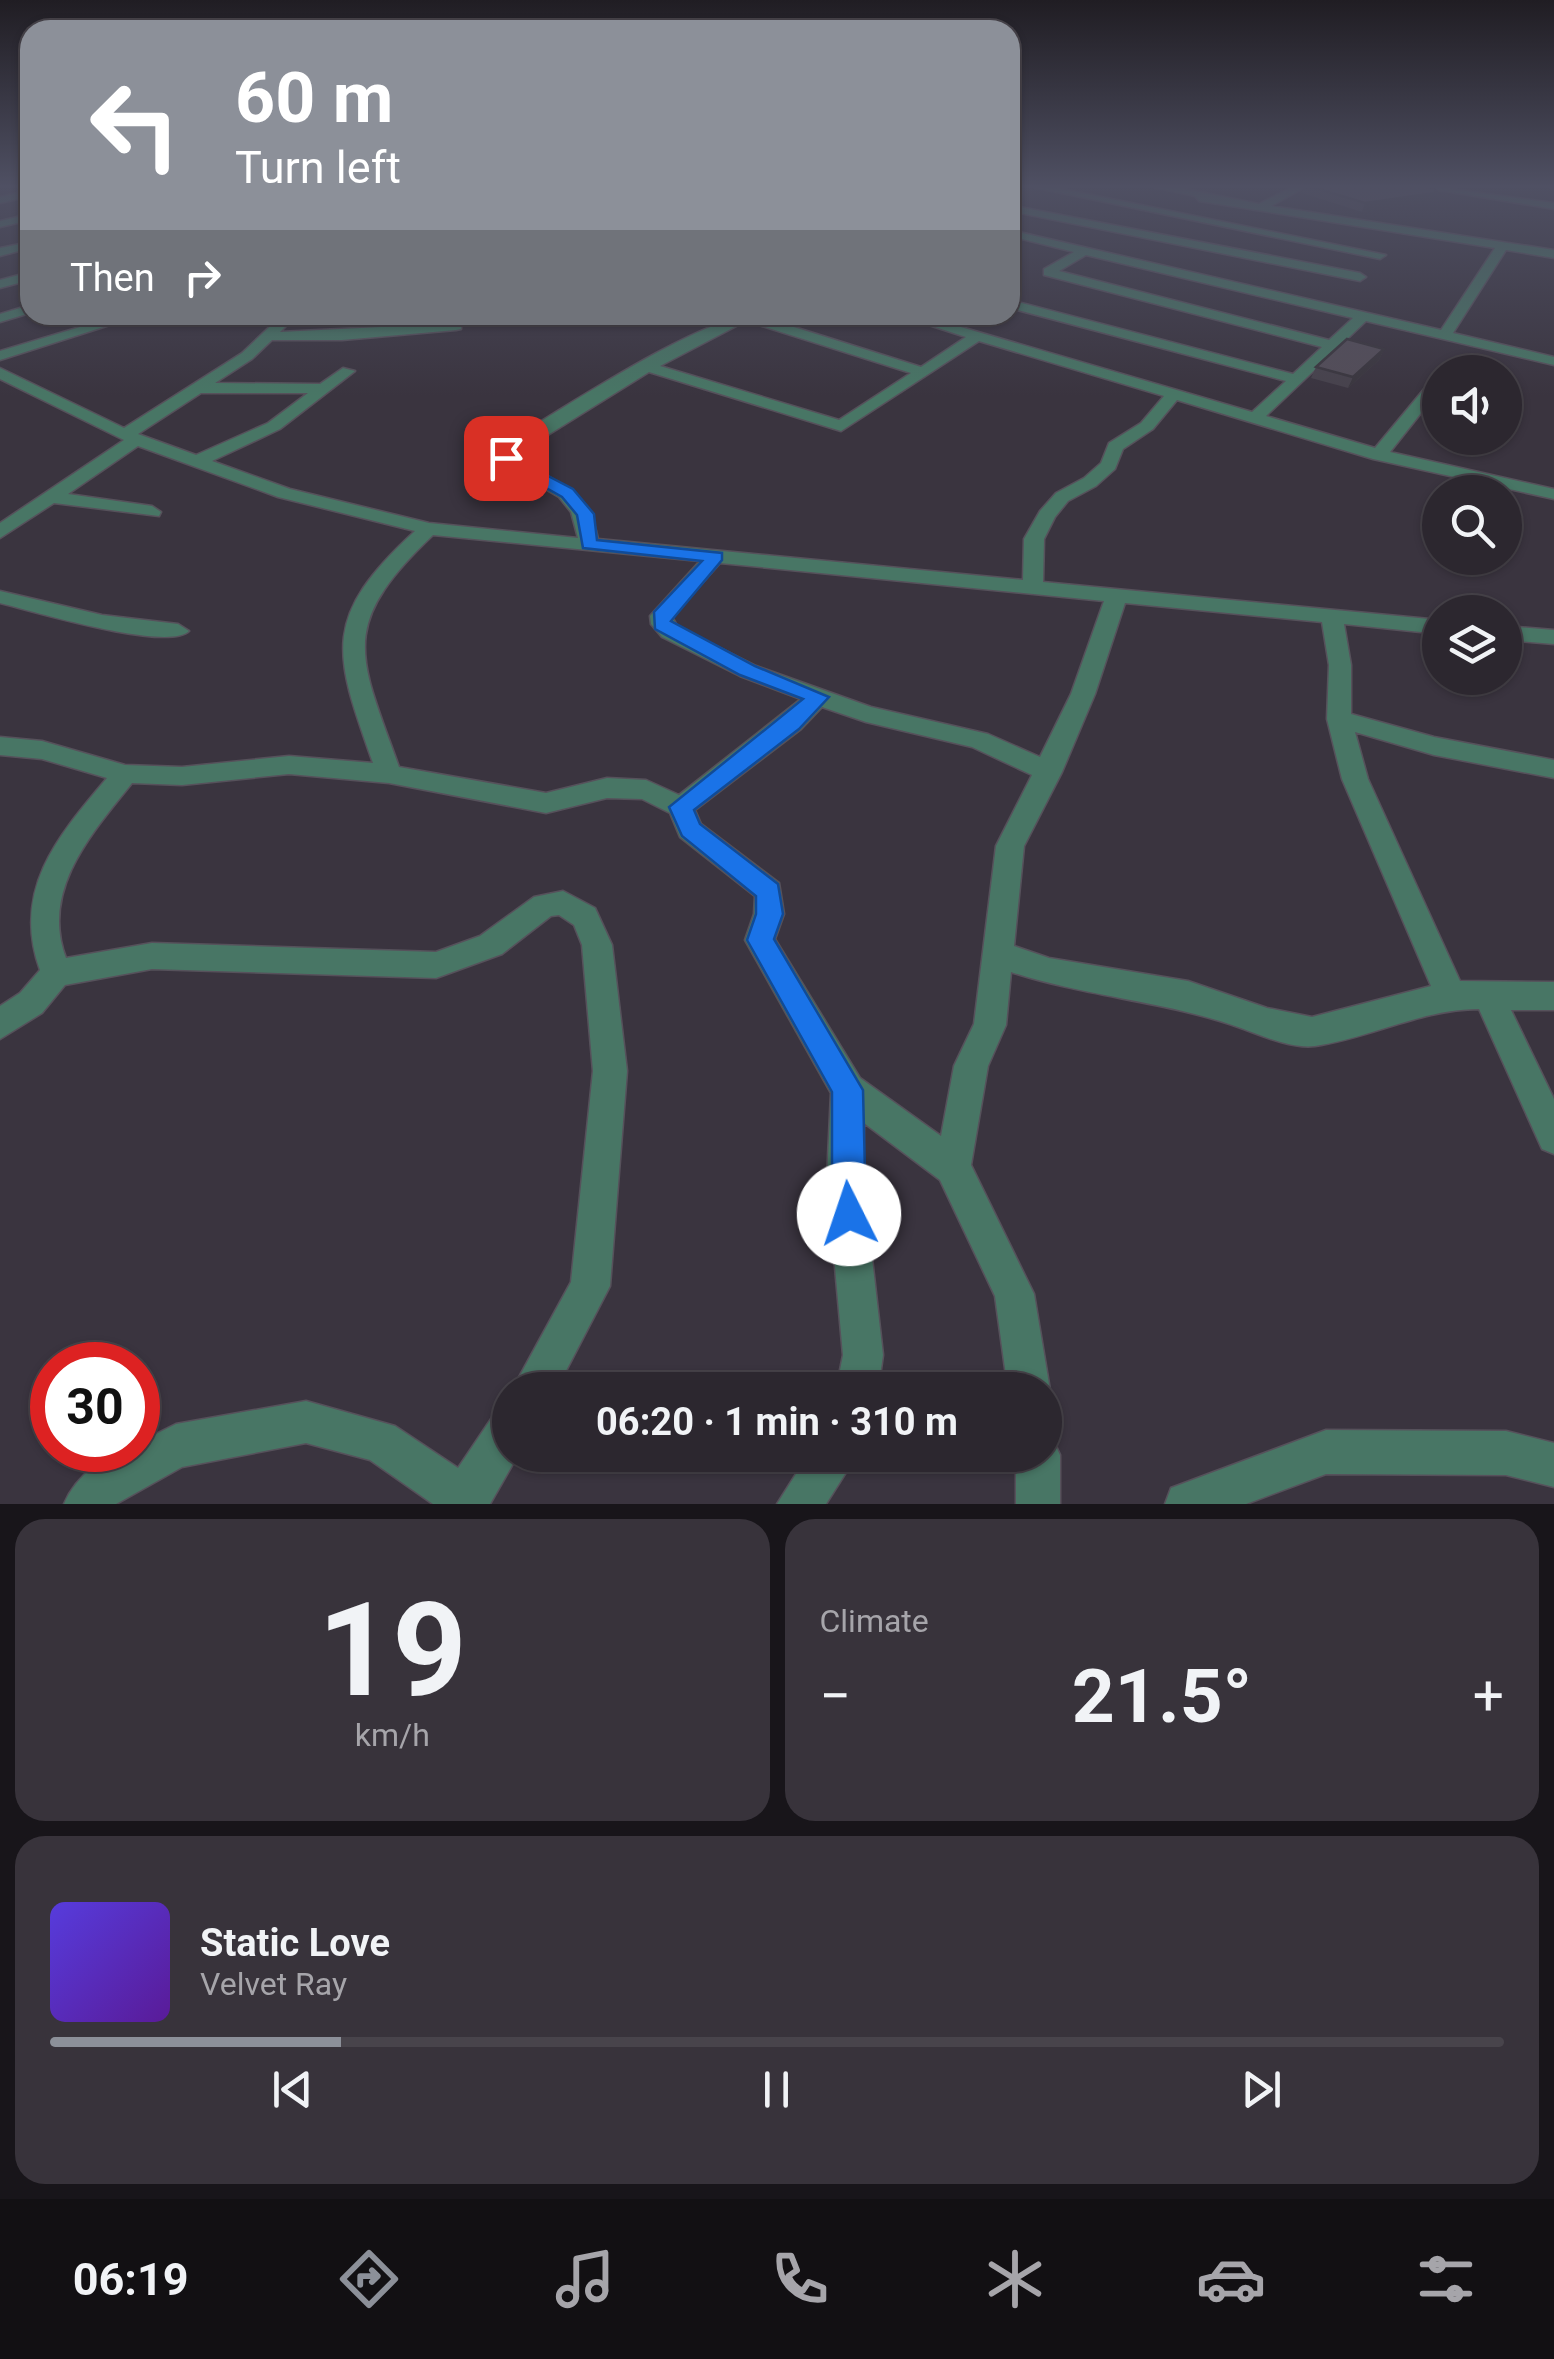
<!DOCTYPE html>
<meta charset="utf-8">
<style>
body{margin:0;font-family:Roboto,sans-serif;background:#38333b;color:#f1f3f6;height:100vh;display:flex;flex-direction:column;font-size:38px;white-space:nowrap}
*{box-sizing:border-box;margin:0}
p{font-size:32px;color:#a6a5aa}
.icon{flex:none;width:55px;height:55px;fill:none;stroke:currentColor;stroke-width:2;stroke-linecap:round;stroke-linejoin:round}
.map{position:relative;height:1504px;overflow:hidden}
.details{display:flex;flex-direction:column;gap:15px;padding:15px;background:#18151a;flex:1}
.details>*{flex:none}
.top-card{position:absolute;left:20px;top:20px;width:1000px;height:305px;border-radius:30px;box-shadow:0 2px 8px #0004,0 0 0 2px #48444b;background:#8c9099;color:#fff;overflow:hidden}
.fabs{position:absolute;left:1422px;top:355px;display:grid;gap:20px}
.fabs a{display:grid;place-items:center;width:100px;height:100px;border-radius:50%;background:#2c272f;box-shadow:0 2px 8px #0004,0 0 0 2px #48444b;font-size:50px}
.speed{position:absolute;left:30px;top:1342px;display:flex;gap:20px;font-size:50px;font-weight:700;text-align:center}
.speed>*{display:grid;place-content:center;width:130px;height:130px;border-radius:50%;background:#2c272f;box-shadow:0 2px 8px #0004,0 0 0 2px #48444b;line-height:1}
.speed .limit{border:15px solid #d22;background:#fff;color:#111}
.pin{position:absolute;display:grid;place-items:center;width:85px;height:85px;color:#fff;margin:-42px;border-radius:20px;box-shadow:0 5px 15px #0006}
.me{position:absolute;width:110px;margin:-55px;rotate:356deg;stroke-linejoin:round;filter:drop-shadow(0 0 8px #0008)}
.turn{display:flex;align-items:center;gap:35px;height:210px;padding:0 50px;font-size:45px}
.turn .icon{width:130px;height:130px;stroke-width:2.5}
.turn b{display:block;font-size:70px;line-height:85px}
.then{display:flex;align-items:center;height:95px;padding:0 50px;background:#0003;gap:20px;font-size:38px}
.big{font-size:75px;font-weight:700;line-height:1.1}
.details .card{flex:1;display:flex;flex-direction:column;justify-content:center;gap:15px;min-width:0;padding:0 35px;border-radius:30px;background:#38333b}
.details .dial{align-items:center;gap:0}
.dial b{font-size:130px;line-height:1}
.song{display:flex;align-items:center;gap:30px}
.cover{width:120px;height:120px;border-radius:15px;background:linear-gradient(135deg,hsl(250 70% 55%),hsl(270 70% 35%))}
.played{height:10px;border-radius:5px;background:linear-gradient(90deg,#8c9099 20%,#48444b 20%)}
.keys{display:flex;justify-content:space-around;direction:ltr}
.heat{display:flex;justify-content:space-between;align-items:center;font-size:55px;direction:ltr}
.details .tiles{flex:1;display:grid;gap:15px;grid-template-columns:1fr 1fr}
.card:last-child{grid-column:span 2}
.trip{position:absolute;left:492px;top:1372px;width:570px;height:100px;border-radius:50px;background:#2c272f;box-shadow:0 2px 8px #0004,0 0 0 2px #48444b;font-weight:700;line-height:100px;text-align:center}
.tab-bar{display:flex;height:160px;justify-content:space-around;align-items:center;background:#121013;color:#a6a5aa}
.tab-bar .icon{width:70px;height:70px}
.tab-bar .current{color:#8c9099}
.tab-bar b{font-size:45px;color:#f1f3f6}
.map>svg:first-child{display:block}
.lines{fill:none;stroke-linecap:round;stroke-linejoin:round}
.minor-casing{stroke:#56515b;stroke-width:3}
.minor{fill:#487665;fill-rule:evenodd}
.wall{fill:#47424c}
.shaded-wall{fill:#3a363e}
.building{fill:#534d58;stroke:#3a363e;stroke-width:2.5}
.route{fill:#1a73e8;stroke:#114b97;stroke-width:2.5}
</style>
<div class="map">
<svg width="1554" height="1504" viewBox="0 0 1554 1504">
<rect width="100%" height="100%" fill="#3a343f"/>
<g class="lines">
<defs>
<path id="minor" d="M1023,185h20l343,70 -6,4z
M1144,185h22l93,19 37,-19h13l-38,21 283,44v8l-48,-8 -53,83 101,24v8l-188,-44 -100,95 109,32 60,-72 5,-2v15l-50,63 164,37v10l-181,-40 -196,-59 -24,29 -30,20 -8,20 -19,17 -28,15 -13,16 -11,22 -1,43 397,38v14l-96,-10 7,41v49l83,23 120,23v18l-120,-23 -79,-23 13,47 92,202 94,1v28h-43l43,89v55l-12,-5 -63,-140c-57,0 -108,29 -164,37 -22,3 -53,-10 -74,-18 -75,-27 -154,-31 -230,-56l-5,53 -18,41 -17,99 63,129 16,96 -5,12v-12h-37l-13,-94 -55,-116 -76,-57 -1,56 20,176 -5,35h-42l7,-35 -16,-176 4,-86 -86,-153 9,-26 1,-18 -75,-59 -10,-24 -28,-14 -35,-1 -61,15 -157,-30 -100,-9 -107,11 -50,-2c-40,50 -92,107 -66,175l86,-15 284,9 44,-16 54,-39 29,-6 32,17 17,37 15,126 -17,215 -54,104h-44l59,-108 22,-211 -11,-126 -8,-20 -15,-10 -8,1 -49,38 -66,24 -284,-9 -87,16 -23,28 -42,26v-33l20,-13 20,-23c-29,-80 18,-134 67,-192l-65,-19 -42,-4v-18l42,4 83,24 57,2 107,-11 84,7c-39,-110 -53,-145 42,-232l-137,-34 -140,-51 -70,48 84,12 9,6 -2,4 -105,-13 -54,35v-15l124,-83 -124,-61v-11l124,60 118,-75 40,-38h15l-17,17 181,-9v6l-5,1 -114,10h-70l-20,19 -37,24 105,1 23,-16 12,3 -75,58 -68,32 78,28 139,34 149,15 -7,-26 -12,-15 -60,-35 2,-16c54,-32 201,-131 255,-131l165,52 45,-30 -68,-22h22l332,97 34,-31 -276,-73v-8l283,74 29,-27 -278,-72v-6l30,-17 -64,-16v-6l431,100 54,-82 -296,-47 -4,-5zM1086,255l267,63 -24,22 -270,-69zM746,321l165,52 -72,47 -179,-54zM979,341l185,55 -23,27 -32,20 -8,20 -17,15 -28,15 -16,18 -16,28 -1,41 -425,-41c-10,-51 -46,-57 -84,-83l135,-84 192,59zM201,393h107l-40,30 -72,32 -58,-21zM433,535l267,26 -50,55 1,8 11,13 78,39 61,23 -122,96 -33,-15 -39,-2 -61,15 -147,-26c-40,-112 -62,-141 34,-232zM720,563l384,38 -33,93 -31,63 -52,-23 -117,-27 -45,-16 -70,-25 -78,-39 -6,-10zM1125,603l197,19 7,43 -2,54 15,60 89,207 -119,31 -45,-9 -79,-27 -139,-23 -35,-12 10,-100 38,-74 33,-78zM822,707l44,15 106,25 60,28 -36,71 -22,178 -20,42 -13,70 -81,-58 -85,-139 9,-25 -5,-31 -78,-59 -6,-14 106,-81z
M1422,185l132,18v6l-127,-21z
M1548,185h6v3l-5,-1z
M30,190v6l-30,7v-6z
M1010,205l350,68 6,4 -6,4 -350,-70z
M30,214v6l-30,7v-6z
M30,242v6l-30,8v-8z
M30,272v8l-30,8v-8z
M30,305v8l-30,9v-8z
M120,315h21l-141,45v-9z
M0,591l102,24 76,9 11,7c-21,21 -157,-20 -189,-28z
M1505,626l49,4v14l-49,-4z
M306,1401l89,25 63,42 37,-55 15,-6v48h8l-28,49h-57l-63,-44 -64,-17 -124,24 -66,37h-52c11,-27 43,-54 74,-54v-7l38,-19z
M1326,1430l180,1 48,12v44l-48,-12 -180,-1 -80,30h-81l6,-16z
M1045,1436l8,4 7,15v49h-44v-49h29z
M808,1455h49l-31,49h-49z"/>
</defs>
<!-- minor casing -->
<use href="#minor" class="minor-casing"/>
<!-- minor -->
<use href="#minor" class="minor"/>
</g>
<!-- wall -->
<path class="wall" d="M1305,185l126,17 -69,10 -60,-19z
M1384,349l-5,11 -31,28 -37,-10 5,-11z"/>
<!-- shaded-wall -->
<path class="shaded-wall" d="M1435,193l-4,9 -69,10 3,-9z
M1384,349l-5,11 -31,28 5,-11z"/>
<!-- building -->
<path class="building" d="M1305,185h111l19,3v5l-70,10z
M1347,339l37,10 -31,28 -37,-10z"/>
<!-- sky -->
<linearGradient id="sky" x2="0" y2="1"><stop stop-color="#201d23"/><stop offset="0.47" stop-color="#4f5063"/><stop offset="1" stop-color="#4f5063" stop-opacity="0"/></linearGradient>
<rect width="1554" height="396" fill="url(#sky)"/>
<!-- route -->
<path class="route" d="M506,454l67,35 21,25 3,26 125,13v7l-51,61 84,45 74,31 -30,32 -105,81 6,14 78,60 5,30 -9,25 89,151 3,124 -5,12 -12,5 -12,-5 -5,-12v-122l-85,-152 9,-26v-18l-74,-60 -13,-29 134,-108 -63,-24 -85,-46 -1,-17 48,-51 -119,-13 -6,-33 -15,-18 -62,-35v-7z"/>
</svg>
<div class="fabs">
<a><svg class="icon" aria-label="sound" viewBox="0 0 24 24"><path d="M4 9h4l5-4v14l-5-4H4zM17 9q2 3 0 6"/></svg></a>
<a><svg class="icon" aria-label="search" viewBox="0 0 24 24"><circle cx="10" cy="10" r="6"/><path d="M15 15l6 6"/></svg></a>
<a><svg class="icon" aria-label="layers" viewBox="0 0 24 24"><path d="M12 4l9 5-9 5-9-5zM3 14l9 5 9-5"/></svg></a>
</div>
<div class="speed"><div class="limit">30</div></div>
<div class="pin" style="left:506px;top:458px;background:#d93025"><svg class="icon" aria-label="arrive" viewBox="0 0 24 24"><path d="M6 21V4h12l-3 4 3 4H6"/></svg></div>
<svg class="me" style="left:849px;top:1214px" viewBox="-20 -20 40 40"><circle r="19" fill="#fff"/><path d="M0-13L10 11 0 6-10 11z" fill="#1a73e8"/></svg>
<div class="trip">06:20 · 1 min · 310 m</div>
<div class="top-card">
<div class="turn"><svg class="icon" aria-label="left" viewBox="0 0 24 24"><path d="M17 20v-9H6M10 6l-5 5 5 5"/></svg><div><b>60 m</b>Turn left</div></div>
<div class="then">Then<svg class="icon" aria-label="right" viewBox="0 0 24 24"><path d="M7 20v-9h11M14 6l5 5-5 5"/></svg></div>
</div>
</div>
<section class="details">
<div class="tiles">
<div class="card dial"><b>19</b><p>km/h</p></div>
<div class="card"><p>Climate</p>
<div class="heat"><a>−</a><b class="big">21.5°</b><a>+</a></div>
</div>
<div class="card">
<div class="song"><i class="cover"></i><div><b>Static Love</b><p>Velvet Ray</p></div></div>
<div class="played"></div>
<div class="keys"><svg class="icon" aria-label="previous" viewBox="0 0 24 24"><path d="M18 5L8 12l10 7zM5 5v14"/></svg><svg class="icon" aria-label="pause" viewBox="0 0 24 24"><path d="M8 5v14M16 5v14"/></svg><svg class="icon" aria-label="next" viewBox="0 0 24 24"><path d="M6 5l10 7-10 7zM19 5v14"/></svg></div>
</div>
</div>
</section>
<nav class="tab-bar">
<b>06:19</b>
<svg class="icon current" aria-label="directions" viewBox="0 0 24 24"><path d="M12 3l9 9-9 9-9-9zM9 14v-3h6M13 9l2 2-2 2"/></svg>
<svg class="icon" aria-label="music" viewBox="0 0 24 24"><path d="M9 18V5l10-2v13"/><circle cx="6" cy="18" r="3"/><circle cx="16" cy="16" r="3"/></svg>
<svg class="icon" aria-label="phone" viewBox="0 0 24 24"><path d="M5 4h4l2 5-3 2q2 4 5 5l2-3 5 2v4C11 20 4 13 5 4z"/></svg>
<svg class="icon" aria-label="climate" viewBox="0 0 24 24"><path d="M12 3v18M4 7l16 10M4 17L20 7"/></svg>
<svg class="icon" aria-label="car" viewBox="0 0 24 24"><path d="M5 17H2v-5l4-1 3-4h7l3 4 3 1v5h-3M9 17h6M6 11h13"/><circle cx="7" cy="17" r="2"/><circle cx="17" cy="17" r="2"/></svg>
<svg class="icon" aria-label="filters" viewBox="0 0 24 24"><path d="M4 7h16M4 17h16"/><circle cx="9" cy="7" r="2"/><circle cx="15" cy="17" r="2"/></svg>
</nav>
